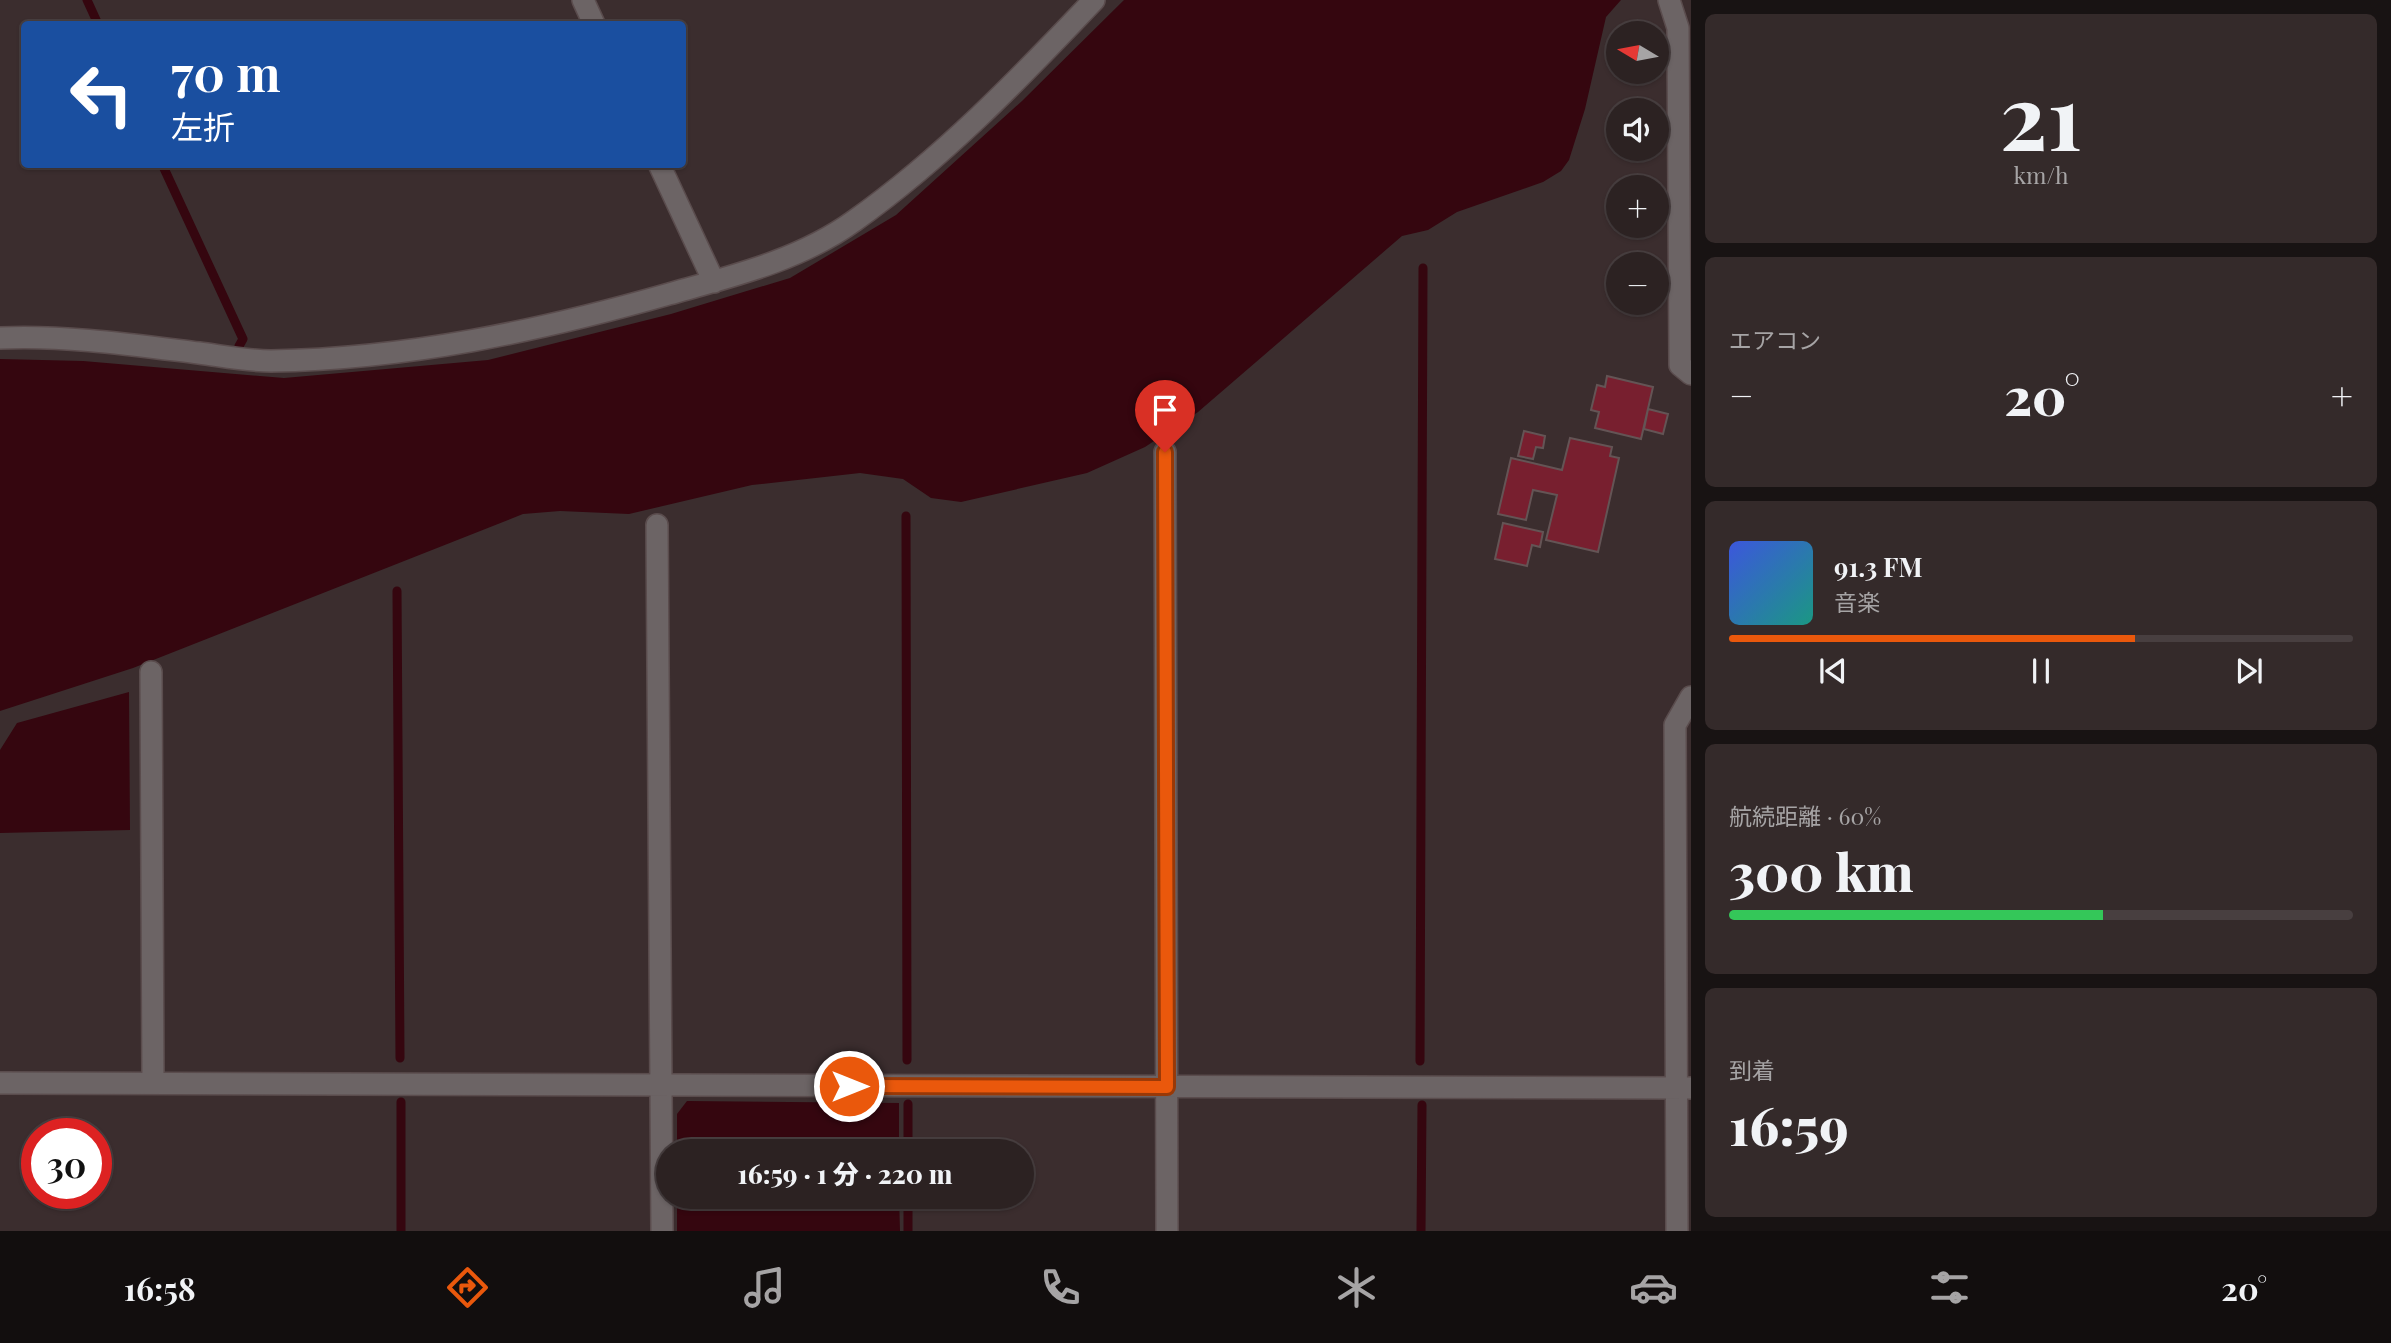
<!DOCTYPE html>
<html lang="ja">
<meta charset="utf-8">
<style>
body{margin:0;font-family:"Playfair Display","Noto Sans JP",serif;background:#342a2a;color:#f1f3f6;height:100vh;display:flex;flex-direction:column;font-size:26px;white-space:nowrap}
*{box-sizing:border-box;margin:0}
p{font-size:23px;color:#a6a4a5}
.icon{flex:none;width:38px;height:38px;fill:none;stroke:currentColor;stroke-width:2;stroke-linecap:round;stroke-linejoin:round}
.map{position:relative;flex:1;overflow:hidden}
.details{display:flex;flex-direction:column;gap:14px;padding:14px;background:#181313;width:700px}
.details>*{flex:none}
.banner{position:absolute;left:21px;top:21px;width:665px;height:147px;border-radius:7px;box-shadow:0 2px 5px #0004,0 0 0 2px #483f40;background:#1a4fa0;color:#fff;overflow:hidden}
.needle{width:46px;rotate:280deg}
.controls{position:absolute;left:1606px;top:21px;display:grid;gap:14px}
.controls a{display:grid;place-items:center;width:63px;height:63px;border-radius:50%;background:#2c2222;box-shadow:0 2px 5px #0004,0 0 0 2px #483f40;font-size:35px}
.speed{position:absolute;left:21px;top:1118px;display:flex;gap:14px;font-size:35px;font-weight:700;text-align:center}
.speed>*{display:grid;place-content:center;width:91px;height:91px;border-radius:50%;background:#2c2222;box-shadow:0 2px 5px #0004,0 0 0 2px #483f40;line-height:1}
.speed .limit{border:10px solid #d22;background:#fff;color:#111}
.pin{position:absolute;display:grid;place-items:center;width:60px;height:60px;color:#fff;margin:-72px -30px;border-radius:50% 50% 50% 0;rotate:-45deg;box-shadow:0 0 7px #0007}
.pin .icon{rotate:45deg}
.me{position:absolute;width:77px;margin:-38px;rotate:90deg;stroke-linejoin:round;filter:drop-shadow(0 0 5px #0008)}
.turn{display:flex;align-items:center;gap:24px;height:147px;padding:0 35px;font-size:32px}
.turn .icon{width:91px;height:91px;stroke-width:2.5}
.turn b{display:block;font-size:49px;line-height:60px}
.big{font-size:52px;font-weight:800;line-height:1.1}
.details .card{flex:1;display:flex;flex-direction:column;justify-content:center;gap:10px;min-width:0;padding:0 24px;border-radius:10px;background:#342a2a}
.details .dial{align-items:center;gap:0}
.dial b{font-size:91px;line-height:1}
.song{display:flex;align-items:center;gap:21px}
.cover{width:84px;height:84px;border-radius:10px;background:linear-gradient(135deg,hsl(230 70% 55%),hsl(170 70% 35%))}
.played{height:7px;border-radius:4px;background:linear-gradient(90deg,#ea580c 65%,#483f40 65%)}
.keys{display:flex;justify-content:space-around;direction:ltr}
.heat{display:flex;justify-content:space-between;align-items:center;font-size:38px;direction:ltr}
.charge{height:10px;border-radius:5px;background:linear-gradient(90deg,#34c759 60%,#483f40 0)}
.trip{position:absolute;left:656px;top:1139px;width:378px;height:70px;border-radius:35px;background:#2c2222;box-shadow:0 2px 5px #0004,0 0 0 2px #483f40;font-weight:800;line-height:70px;text-align:center}
.dock{display:flex;height:112px;justify-content:space-around;align-items:center;background:#120e0e;color:#a6a4a5}
.dock .icon{width:49px;height:49px}
.dock .selected{color:#ea580c}
.dock b{font-size:32px;color:#f1f3f6}
main{display:flex;flex:1;min-height:0}
.map>svg:first-child{display:block}
.water{fill:#35060f}
.lines{fill:none;stroke-linecap:round;stroke-linejoin:round}
.stream{stroke:#35060f;stroke-width:9}
.building{fill:#781f2f;stroke:#645455;stroke-width:2}
.minor-casing{stroke:#5a4c4d;stroke-width:24}
.minor{stroke:#6c6465;stroke-width:21}
.route-casing{stroke:#983908;stroke-width:18}
.route{stroke:#ea580c;stroke-width:12}
</style>
<main>
<div class="map">
<svg width="1691" height="1231" viewBox="0 0 1691 1231">
<rect width="100%" height="100%" fill="#3b2d2e"/>
<!-- water -->
<path class="water" d="M1124,0h497l-15,17 -21,92 -16,51 -8,11 -18,11 -86,30 -29,18 -26,6 -204,176 -53,35 -58,26 -126,29 -30,-4 -28,-19 -43,-6 -108,12 -123,29 -69,-3 -37,3 -390,154 -133,43v-352l83,2 201,17 204,-18 183,-46 119,-36 106,-63 126,-114z
M129,692l1,138 -130,3v-83l17,-27z
M687,1101l212,2v48h-222v-37z
M677,1197h222l1,34h-223z"/>
<g class="lines">
<!-- stream -->
<path class="stream" d="M87,0l11,24
M162,164l81,175 -4,7
M906,516l1,544
M397,591l3,467
M1420,1061l3,-793
M401,1102v129
M908,1104v48
M908,1197v34
M1421,1231l1,-126"/>
</g>
<!-- building -->
<path class="building" d="M1607,376l46,11 -12,52 -46,-11 4,-16 -8,-2 6,-25 8,2z
M1648,409l20,5 -5,20 -19,-5z
M1524,431l21,5 -2,12 -7,-1 -3,12 -15,-3z
M1570,438l42,9 -2,9 9,2 -21,94 -52,-12 11,-45 -24,-5 -7,30 -28,-6 13,-56 51,12z
M1503,523l40,9 -3,15 -8,-2 -5,21 -32,-7z"/>
<g class="lines">
<defs>
<path id="minor" d="M583,0l11,24
M1669,0l9,28 2,337 11,9
M659,164l55,118
M0,338c65,-3 134,7 199,15 23,3 48,8 72,8 136,-2 268,-30 398,-67 64,-18 131,-34 185,-73 89,-63 166,-143 240,-221
M1165,452l2,779
M657,525l5,706
M151,672l2,411
M0,1083l1691,5
M1677,1231l-2,-506 16,-28"/>
</defs>
<!-- minor casing -->
<use href="#minor" class="minor-casing"/>
<!-- minor -->
<use href="#minor" class="minor"/>
</g>
<g class="lines">
<defs>
<path id="route" d="M849,1086l318,1 -2,-635"/>
</defs>
<!-- route casing -->
<use href="#route" class="route-casing"/>
<!-- route -->
<use href="#route" class="route"/>
</g>
</svg>
<div class="controls">
<a><svg class="needle" viewBox="-14 -14 28 28"><path d="M0-13l5 13h-10z" fill="#e53935"/><path d="M0 13l5-13h-10z" fill="#a6a4a5"/></svg></a>
<a><svg class="icon" aria-label="sound" viewBox="0 0 24 24"><path d="M4 9h4l5-4v14l-5-4H4zM17 9q2 3 0 6"/></svg></a>
<a>+</a>
<a>−</a>
</div>
<div class="speed"><div class="limit">30</div></div>
<div class="pin" style="left:1165px;top:452px;background:#d93025"><svg class="icon" aria-label="arrive" viewBox="0 0 24 24"><path d="M6 21V4h12l-3 4 3 4H6"/></svg></div>
<svg class="me" style="left:849px;top:1086px" viewBox="-20 -20 40 40"><circle r="17" fill="#ea580c" stroke="#fff" stroke-width="3"/><path d="M0-11L8 9 0 5-8 9z" fill="#fff"/></svg>
<div class="trip">16:59 · 1 分 · 220 m</div>
<div class="banner">
<div class="turn"><svg class="icon" aria-label="left" viewBox="0 0 24 24"><path d="M17 20v-9H6M10 6l-5 5 5 5"/></svg><div><b>70 m</b>左折</div></div>
</div>
</div>
<section class="details">
<div class="card dial"><b>21</b><p>km/h</p></div>
<div class="card"><p>エアコン</p>
<div class="heat"><a>−</a><b class="big">20°</b><a>+</a></div>
</div>
<div class="card">
<div class="song"><i class="cover"></i><div><b>91.3 FM</b><p>音楽</p></div></div>
<div class="played"></div>
<div class="keys"><svg class="icon" aria-label="previous" viewBox="0 0 24 24"><path d="M18 5L8 12l10 7zM5 5v14"/></svg><svg class="icon" aria-label="pause" viewBox="0 0 24 24"><path d="M8 5v14M16 5v14"/></svg><svg class="icon" aria-label="next" viewBox="0 0 24 24"><path d="M6 5l10 7-10 7zM19 5v14"/></svg></div>
</div>
<div class="card"><p>航続距離 · 60%</p><b class="big">300 km</b><div class="charge"></div></div>
<div class="card"><p>到着</p><b class="big">16:59</b></div>
</section>
</main>
<nav class="dock">
<b>16:58</b>
<svg class="icon selected" aria-label="directions" viewBox="0 0 24 24"><path d="M12 3l9 9-9 9-9-9zM9 14v-3h6M13 9l2 2-2 2"/></svg>
<svg class="icon" aria-label="music" viewBox="0 0 24 24"><path d="M9 18V5l10-2v13"/><circle cx="6" cy="18" r="3"/><circle cx="16" cy="16" r="3"/></svg>
<svg class="icon" aria-label="phone" viewBox="0 0 24 24"><path d="M5 4h4l2 5-3 2q2 4 5 5l2-3 5 2v4C11 20 4 13 5 4z"/></svg>
<svg class="icon" aria-label="climate" viewBox="0 0 24 24"><path d="M12 3v18M4 7l16 10M4 17L20 7"/></svg>
<svg class="icon" aria-label="car" viewBox="0 0 24 24"><path d="M5 17H2v-5l4-1 3-4h7l3 4 3 1v5h-3M9 17h6M6 11h13"/><circle cx="7" cy="17" r="2"/><circle cx="17" cy="17" r="2"/></svg>
<svg class="icon" aria-label="filters" viewBox="0 0 24 24"><path d="M4 7h16M4 17h16"/><circle cx="9" cy="7" r="2"/><circle cx="15" cy="17" r="2"/></svg>
<b>20°</b>
</nav>
